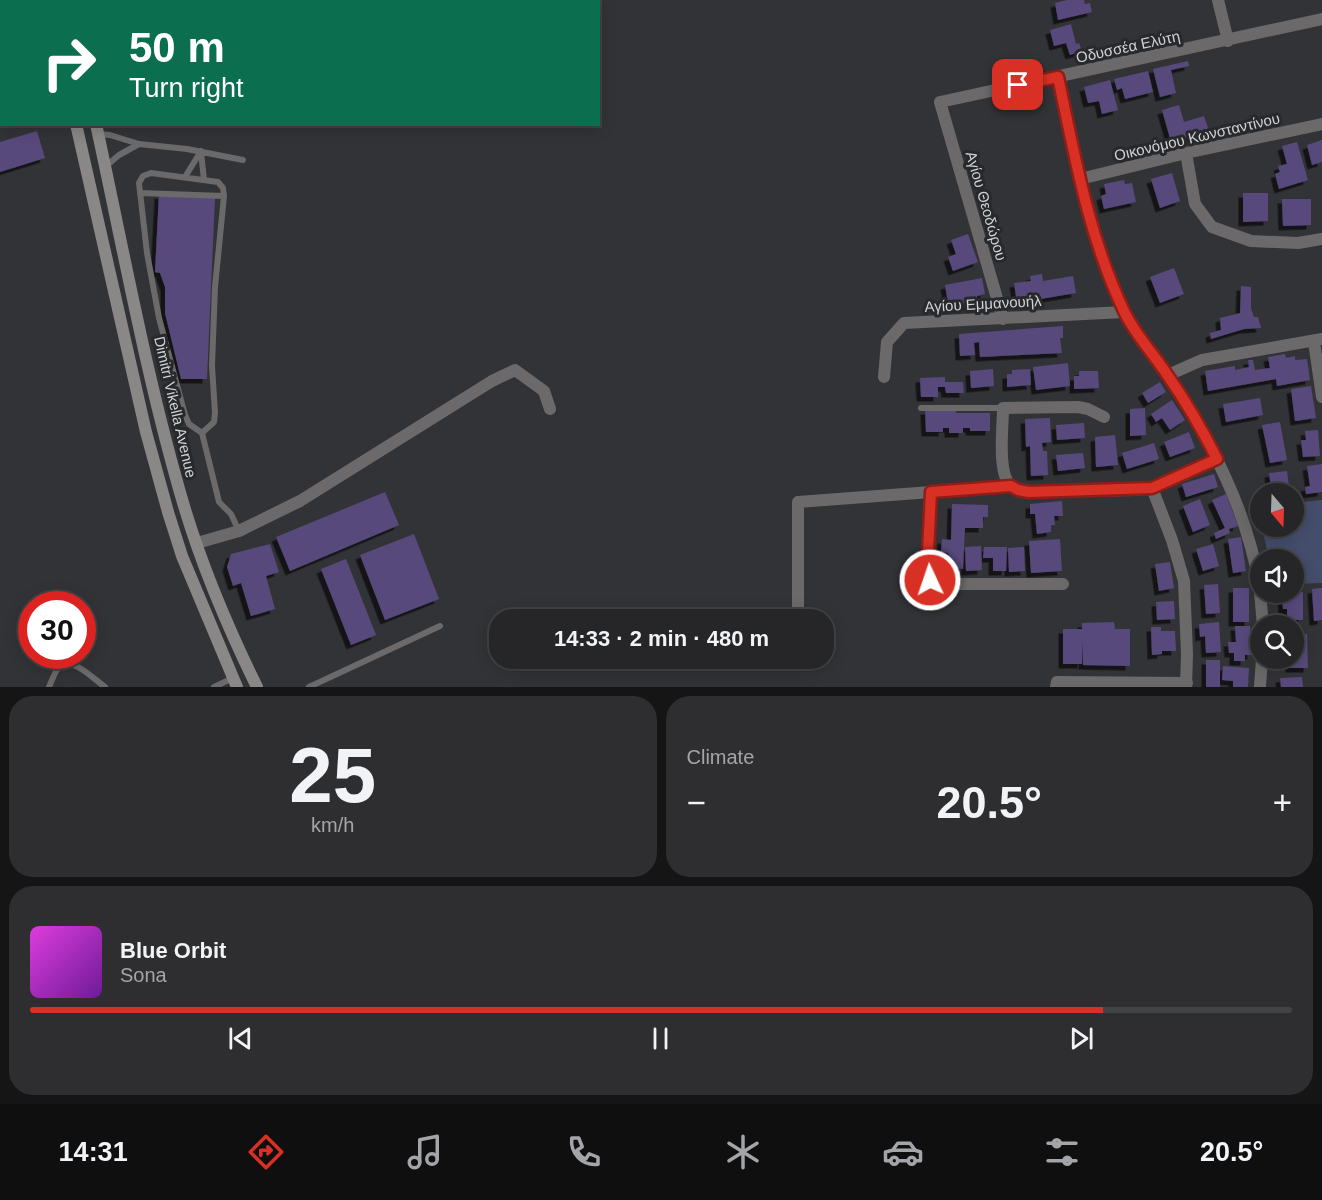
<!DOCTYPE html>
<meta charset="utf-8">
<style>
body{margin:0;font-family:Helvetica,sans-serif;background:#2e2e30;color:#f1f3f6;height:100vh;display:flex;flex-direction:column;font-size:22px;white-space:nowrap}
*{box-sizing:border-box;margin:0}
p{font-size:20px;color:#a4a5a8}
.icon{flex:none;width:33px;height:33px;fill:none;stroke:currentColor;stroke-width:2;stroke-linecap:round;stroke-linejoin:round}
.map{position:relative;height:687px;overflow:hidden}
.panel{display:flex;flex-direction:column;gap:9px;padding:9px;background:#151516;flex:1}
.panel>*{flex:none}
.guide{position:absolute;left:0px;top:0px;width:600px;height:126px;box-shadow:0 3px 15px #0003,0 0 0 2px #424345;background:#0b6e4f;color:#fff;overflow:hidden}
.needle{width:39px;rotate:161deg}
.fabs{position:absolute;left:1250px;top:483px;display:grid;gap:12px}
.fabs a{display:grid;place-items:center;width:54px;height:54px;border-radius:50%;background:#262628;box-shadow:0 3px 15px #0003,0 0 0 2px #424345;font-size:30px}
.speed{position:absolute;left:18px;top:591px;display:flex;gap:12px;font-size:30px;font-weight:700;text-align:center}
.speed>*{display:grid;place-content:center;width:78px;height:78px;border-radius:50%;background:#262628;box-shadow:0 3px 15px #0003,0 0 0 2px #424345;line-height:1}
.speed .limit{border:9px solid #d22;background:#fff;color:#111}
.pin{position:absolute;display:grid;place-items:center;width:51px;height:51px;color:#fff;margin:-26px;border-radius:12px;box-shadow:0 3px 9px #0006}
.me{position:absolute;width:66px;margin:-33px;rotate:357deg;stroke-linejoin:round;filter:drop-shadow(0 0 4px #0008)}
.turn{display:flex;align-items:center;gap:21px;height:126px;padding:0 30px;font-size:27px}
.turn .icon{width:78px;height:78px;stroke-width:2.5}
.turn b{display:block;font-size:42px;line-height:51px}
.big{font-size:45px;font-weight:700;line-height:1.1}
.panel .tile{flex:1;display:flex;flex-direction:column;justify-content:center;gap:9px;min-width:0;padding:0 21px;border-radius:24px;background:#2e2e30}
.panel .dial{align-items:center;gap:0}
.dial b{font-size:78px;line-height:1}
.song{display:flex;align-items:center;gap:18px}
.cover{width:72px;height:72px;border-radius:9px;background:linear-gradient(135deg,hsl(300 70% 55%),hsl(280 70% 35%))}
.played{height:6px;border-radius:3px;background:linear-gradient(90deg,#d93025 85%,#424345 85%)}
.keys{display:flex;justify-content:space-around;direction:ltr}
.heat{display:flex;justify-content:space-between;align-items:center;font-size:33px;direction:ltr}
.panel .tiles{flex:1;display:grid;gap:9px;grid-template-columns:1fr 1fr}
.tile:last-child{grid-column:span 2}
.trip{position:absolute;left:489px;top:609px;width:345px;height:60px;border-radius:24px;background:#262628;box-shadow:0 3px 15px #0003,0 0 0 2px #424345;font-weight:700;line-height:60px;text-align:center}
.tabs{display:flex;height:96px;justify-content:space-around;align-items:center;background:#0f0f10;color:#a4a5a8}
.tabs .icon{width:42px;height:42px}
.tabs .selected{color:#d93025}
.tabs b{font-size:27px;color:#f1f3f6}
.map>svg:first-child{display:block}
.green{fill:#444d6b}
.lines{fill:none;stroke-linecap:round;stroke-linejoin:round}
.river{stroke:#315f86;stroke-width:21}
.building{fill:#58497b;filter:url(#shadow)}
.lane{stroke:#6b6969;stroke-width:6}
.street{stroke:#6b6969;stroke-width:12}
.secondary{stroke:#8a8787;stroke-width:12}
.route-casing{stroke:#8d1f18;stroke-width:15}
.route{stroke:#d93025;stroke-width:10}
.labels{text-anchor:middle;stroke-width:6;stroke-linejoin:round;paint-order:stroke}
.street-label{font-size:15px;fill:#d1d2d4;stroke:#28292c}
</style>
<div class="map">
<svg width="1322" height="687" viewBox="0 0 1322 687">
<defs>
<filter id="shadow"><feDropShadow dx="-4.5" dy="4.5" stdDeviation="0" flood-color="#0009"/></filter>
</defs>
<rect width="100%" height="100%" fill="#323336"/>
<!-- green -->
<path class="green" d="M1322,500v83l-29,1v-24l-24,-1 -7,-32 31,-1v-23z"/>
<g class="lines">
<!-- river -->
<path class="river" d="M125,2l1,-2
M0,103l2,-1"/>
</g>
<!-- building -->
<path class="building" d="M1067,0h17l1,4 5,-1 2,9 -34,8 -3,-17z
M1071,24l5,20 3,-1 3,8 -12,4 -4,-12 -12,3 -4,-16z
M1188,61l1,5 -18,4 5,23 -16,4 -7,-28z
M1148,71l5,21 -28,7 -3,-11 -5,2 -3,-11z
M1110,80l8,30 -16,4 -3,-13 -11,2 -4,-16z
M1179,105l5,17 20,-6 5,15 -38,11 -9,-32z
M37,131l8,27 -45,14v-30z
M1322,140v22l-10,3 -5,-20z
M1297,142l11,38 -29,9 -4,-15 5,-2 -2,-6 9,-2 -5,-18z
M1172,173l8,28 -20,7 -9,-29z
M1124,180l1,4 7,-1 4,19 -32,7 -3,-13 5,-2 -2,-10z
M1243,193h25v28l-25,1z
M159,194l56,3 -8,182h-26l-16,-66v-26l-5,-14 -5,-1z
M1282,199h29v26l-28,1z
M968,234l10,28 -25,9 -5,-14 8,-3 -5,-14z
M1174,268l10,26 -24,9 -10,-26z
M1042,274l1,7 30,-5 3,17 -59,10 -3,-20 17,-2 -1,-5z
M982,278l3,16 -8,2 1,8 -29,5 -4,-24z
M1241,286l10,1v21l3,9h4l3,11 -17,1 -33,10 -1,-6 11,-3 -1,-12 20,-5z
M1063,326v12h-3l2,15 -82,4 -1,-15 -5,1 1,12 -15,1 -1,-22z
M1285,354l1,4 9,-2v4l12,-1 3,21 -33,6 -1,-7 -68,12 -3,-20 30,-5v4l14,-3 -1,-7h5l2,10 15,-2 -2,-11z
M1068,363l2,23 -34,4 -3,-23z
M993,369l1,17 -23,2 -1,-17z
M1030,369l1,16 -24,2v-13h5v-4z
M1079,371h19l1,17 -25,1v-13h5z
M945,377v5h18l1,11h-18l-1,-6h-7v10h-17l-1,-19z
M1160,382l6,10 -18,11 -6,-10z
M1311,386l5,32 -21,3 -4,-32z
M1260,398l3,17 -37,7 -3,-18z
M1172,400l13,20 -15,10 -8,-12 -6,4 -5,-8z
M1145,408l1,27 -16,1v-27z
M956,409v4h34v18h-20v-3h-7v5h-14v-5h-6v4h-17l-1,-22z
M1050,418l1,24 -9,1 1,8h4l1,24 -17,1 -1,-30 -4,1 -1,-28z
M1280,422l7,38 -17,3 -8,-38z
M1084,423l1,15 -28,2 -1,-15z
M1318,430l2,26 -17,1 -2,-17h5l-1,-9z
M1189,432l6,16 -25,9 -6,-15z
M1115,435l3,30 -22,2 -1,-30z
M1154,443l5,16 -32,10 -5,-16z
M1083,453l2,15 -27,3 -2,-16z
M1322,464v28l-16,2 -1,-7 5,-1 -3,-20z
M1287,471l3,23h-18l-3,-21z
M1214,474l4,13 -32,10 -4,-13z
M385,492l14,33 -109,46 -14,-34z
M1226,494l12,32 -9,3 1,4 -14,6 -2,-6 11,-5 -13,-28z
M1200,499l10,26 -17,7 -10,-26z
M1062,501l1,15h-9l1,9h-4v7l-14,2 -2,-20h-5v-10z
M952,504l36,1v12h-5v11h-18l-2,41 -14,-1 -1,-15 -7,-1 1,-13 9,1z
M414,534l25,65 -54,21 -25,-65z
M1241,537l5,34 -13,2 -5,-34z
M1060,539l2,32 -31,2 -2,-32z
M270,544l9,28 -13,4 9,33 -24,7 -10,-33 -8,3 -6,-19 4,-13z
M1213,544l6,22 -16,5 -7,-22z
M981,546l1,24 -16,1 -1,-24z
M984,547h23l-1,24h-13v-13h-10z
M1024,547l1,24 -16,1 -1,-24z
M346,559l30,76 -25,10 -30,-76z
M1170,562l4,26 -15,3 -4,-27z
M1218,584l2,29 -14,1 -2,-29z
M1233,588h16v34h-16z
M1322,588v32l-8,1 -2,-32z
M1303,592v28h-16v-11h-4l-1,-16z
M1174,601l1,18 -18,1 -1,-18z
M1114,622l1,7h15v37l-47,-1v-26l-1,25h-19v-35h19v-6z
M1219,622l2,30 -15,1 -1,-17 -5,1 -1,-13z
M1235,626h15l2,29h-7v6h-11v-8h-5l-1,-11h8z
M1151,627h10v4h14l1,20h-14v3l-10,1z
M1293,634h14l1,34h-18l-1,-10h4z
M1206,660h14v27h-14z
M1223,666l26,2 -1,19h-15v-6l-11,-1z
M1302,677l1,10h-22l-1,-9z"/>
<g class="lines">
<!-- lane -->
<path class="lane" d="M98,134l12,1 29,9 48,5 56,11
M201,152l3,28
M105,167l14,-12 20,-11
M185,177l16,-26
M140,193l84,3
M921,408h82
M202,433l12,-11 1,-9 -3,-47 3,-79 9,-91 -1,-8 -5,-6 -67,-9 -8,3 -4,7 8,70 12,65 26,97 4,9 13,9 17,69 12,12 8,17
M49,687c3,-6 6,-17 11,-21 12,-10 35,14 45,21
M214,687l19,-9
M309,687l131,-61"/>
<!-- street -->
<path class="street" d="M1218,0l10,41
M1058,77c17,79 30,158 65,232 11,24 31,46 46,68 42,65 79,134 91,212
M1186,153l9,51 17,23 39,14 47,2 24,-4
M1080,179l106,-26 136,-29
M1003,319l-63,-217 382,-83
M1314,342l8,55
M1168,375l34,-15 120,-21
M884,377l3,-35 17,-19 220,-11
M1104,417l-16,-8 -10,-2 -75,1c0,19 -6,66 8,78 5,4 12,5 18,6l106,-2 17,-2 65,-29
M1152,488l20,52 12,41 3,73 -1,33
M931,492l-4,80 3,8 9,4h124
M197,543l42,-12 61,-30 192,-120 23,-11 29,21 6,18
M1260,592l3,34
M798,620v-118l213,-16
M1056,687l1,-5 130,1
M1260,687l2,-29"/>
<!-- secondary -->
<path class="secondary" d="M55,0l1,2
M75,0v2
M76,124l70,308 22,80 14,44 55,131
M96,124c28,128 51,257 88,382 18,60 45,124 73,181"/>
</g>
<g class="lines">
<defs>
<path id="route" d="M930,580l-3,-8 4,-80 80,-6 7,4 11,2 123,-4 65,-29c-15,-30 -32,-59 -51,-86 -14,-21 -33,-41 -43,-64 -35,-75 -48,-152 -65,-232l-40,8"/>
</defs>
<!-- route casing -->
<use href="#route" class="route-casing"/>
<!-- route -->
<use href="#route" class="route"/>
</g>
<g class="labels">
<!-- street labels -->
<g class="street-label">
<text transform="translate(1128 47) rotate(-12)" y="5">Οδυσσέα Ελύτη</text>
<text transform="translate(1197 137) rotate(-13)" y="5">Οικονόμου Κωνσταντίνου</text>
<text transform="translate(986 206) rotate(74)" y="5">Αγίου Θεοδώρου</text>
<text transform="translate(983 304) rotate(-3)" y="5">Αγίου Εμμανουήλ</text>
<text transform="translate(175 407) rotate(77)" y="5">Dimitri Vikella Avenue</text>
</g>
</g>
</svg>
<div class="fabs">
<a><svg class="needle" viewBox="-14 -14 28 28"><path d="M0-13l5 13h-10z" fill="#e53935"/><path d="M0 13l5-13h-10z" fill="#a4a5a8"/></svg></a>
<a><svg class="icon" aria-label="sound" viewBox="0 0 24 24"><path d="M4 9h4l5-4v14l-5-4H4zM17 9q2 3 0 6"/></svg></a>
<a><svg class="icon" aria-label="search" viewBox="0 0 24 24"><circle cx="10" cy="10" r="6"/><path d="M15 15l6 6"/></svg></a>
</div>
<div class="speed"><div class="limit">30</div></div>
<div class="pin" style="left:1018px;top:85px;background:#d93025"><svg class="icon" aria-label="arrive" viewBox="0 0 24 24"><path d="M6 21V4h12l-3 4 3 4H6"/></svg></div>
<svg class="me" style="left:930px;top:580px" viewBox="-20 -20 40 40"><circle r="17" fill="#d93025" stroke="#fff" stroke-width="3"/><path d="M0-11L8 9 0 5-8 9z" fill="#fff"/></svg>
<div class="trip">14:33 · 2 min · 480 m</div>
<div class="guide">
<div class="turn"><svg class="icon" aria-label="right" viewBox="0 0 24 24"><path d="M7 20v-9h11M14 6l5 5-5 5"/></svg><div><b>50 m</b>Turn right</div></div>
</div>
</div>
<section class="panel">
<div class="tiles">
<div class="tile dial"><b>25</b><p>km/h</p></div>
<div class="tile"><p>Climate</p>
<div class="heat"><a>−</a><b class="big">20.5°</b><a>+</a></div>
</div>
<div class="tile">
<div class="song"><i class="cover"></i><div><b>Blue Orbit</b><p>Sona</p></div></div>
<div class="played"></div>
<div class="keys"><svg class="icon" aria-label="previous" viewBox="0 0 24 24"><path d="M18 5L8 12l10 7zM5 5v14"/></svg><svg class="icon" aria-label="pause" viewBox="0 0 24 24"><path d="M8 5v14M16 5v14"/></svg><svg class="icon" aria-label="next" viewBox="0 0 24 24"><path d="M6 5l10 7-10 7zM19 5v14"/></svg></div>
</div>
</div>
</section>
<nav class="tabs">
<b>14:31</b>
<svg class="icon selected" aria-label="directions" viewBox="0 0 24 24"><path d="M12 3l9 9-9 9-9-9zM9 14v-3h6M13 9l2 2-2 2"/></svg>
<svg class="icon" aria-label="music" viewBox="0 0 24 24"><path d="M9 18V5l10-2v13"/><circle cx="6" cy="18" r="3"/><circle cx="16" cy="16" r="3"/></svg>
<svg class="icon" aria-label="phone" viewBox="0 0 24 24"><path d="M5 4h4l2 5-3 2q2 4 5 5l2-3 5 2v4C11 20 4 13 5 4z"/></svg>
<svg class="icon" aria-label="climate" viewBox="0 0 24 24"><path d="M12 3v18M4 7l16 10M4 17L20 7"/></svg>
<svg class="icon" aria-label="car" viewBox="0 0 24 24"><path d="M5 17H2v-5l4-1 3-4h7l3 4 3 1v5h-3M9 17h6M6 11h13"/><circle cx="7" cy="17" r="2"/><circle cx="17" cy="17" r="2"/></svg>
<svg class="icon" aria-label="filters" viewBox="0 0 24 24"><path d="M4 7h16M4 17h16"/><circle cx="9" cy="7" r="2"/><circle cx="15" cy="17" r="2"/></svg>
<b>20.5°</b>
</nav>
